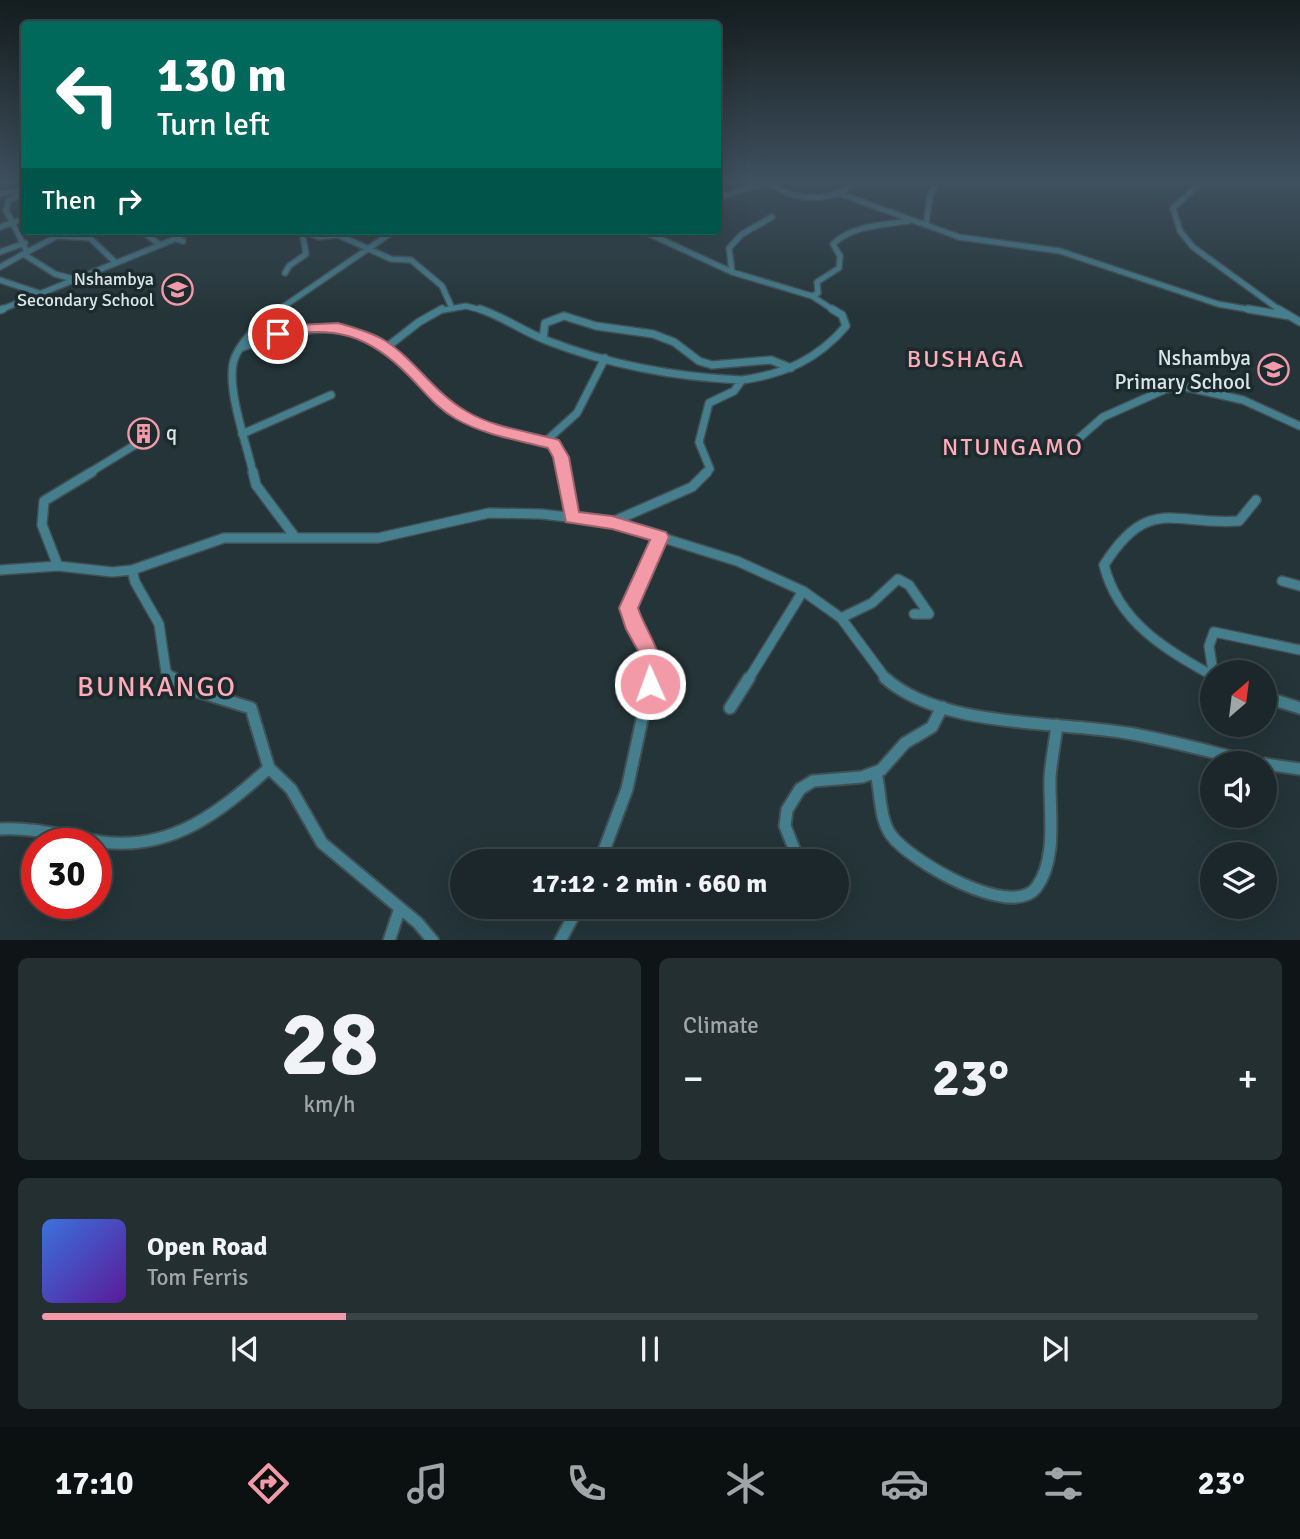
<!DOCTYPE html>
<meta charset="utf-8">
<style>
body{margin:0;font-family:Signika,sans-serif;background:#242f32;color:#f1f3f6;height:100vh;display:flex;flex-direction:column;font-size:26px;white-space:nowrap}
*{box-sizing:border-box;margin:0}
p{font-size:23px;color:#a0a5a8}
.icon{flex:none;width:38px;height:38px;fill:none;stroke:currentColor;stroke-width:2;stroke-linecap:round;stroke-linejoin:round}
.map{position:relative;height:940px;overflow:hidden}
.sheet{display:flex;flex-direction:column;gap:18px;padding:18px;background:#0f1517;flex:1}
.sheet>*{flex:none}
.top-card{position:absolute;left:21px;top:21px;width:700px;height:214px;border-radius:7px;box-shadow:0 7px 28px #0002,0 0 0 2px #394447;background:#00695c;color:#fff;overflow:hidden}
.needle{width:46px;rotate:28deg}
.buttons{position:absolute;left:1200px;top:660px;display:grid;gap:14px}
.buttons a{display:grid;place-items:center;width:77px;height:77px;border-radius:50%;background:#1b272a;box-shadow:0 7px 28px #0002,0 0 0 2px #394447;font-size:35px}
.speed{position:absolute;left:21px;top:828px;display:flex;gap:14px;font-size:35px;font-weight:700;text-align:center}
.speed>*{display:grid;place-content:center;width:91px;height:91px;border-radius:50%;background:#1b272a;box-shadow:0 7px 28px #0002,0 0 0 2px #394447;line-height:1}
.speed .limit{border:10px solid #d22;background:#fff;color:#111}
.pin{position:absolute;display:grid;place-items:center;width:60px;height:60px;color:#fff;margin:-30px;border:4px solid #fff;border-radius:50%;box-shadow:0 2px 7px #0007}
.me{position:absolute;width:77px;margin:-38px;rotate:358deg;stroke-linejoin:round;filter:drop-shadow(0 0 5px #0008)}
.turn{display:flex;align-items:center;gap:24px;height:147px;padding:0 21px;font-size:32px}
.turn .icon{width:91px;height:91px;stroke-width:2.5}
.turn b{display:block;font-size:49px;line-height:60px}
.then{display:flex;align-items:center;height:66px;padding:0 21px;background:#0003;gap:14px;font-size:26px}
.big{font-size:52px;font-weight:800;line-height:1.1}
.sheet .tile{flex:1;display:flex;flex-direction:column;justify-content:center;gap:10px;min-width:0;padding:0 24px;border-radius:10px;background:#242f32}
.sheet .dial{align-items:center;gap:0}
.dial b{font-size:91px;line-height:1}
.song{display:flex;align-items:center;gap:21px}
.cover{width:84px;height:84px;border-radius:10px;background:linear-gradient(135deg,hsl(220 70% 55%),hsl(270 70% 35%))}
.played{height:7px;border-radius:4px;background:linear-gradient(90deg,#f39aa8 25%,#394447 25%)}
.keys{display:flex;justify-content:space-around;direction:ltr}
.heat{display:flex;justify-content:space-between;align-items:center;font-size:38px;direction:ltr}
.sheet .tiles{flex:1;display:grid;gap:18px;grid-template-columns:1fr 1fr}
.tile:last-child{grid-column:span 2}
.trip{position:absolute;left:450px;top:849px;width:399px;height:70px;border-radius:35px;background:#1b272a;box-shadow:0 7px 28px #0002,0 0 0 2px #394447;font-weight:800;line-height:70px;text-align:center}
.tab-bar{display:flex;height:112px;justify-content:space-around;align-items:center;background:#0b1011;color:#a0a5a8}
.tab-bar .icon{width:49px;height:49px}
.tab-bar .current{color:#f39aa8}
.tab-bar b{font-size:32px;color:#f1f3f6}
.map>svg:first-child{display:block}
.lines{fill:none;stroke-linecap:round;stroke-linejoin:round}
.street-far3-casing{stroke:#415054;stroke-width:8}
.street-far2-casing{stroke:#415054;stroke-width:10}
.street-far1-casing{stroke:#415054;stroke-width:12}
.street-casing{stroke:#415054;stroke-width:15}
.street-far3{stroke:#457f8e;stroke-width:5}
.street-far2{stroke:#457f8e;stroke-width:7}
.street-far1{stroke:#457f8e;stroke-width:9}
.street{stroke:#457f8e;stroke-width:11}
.route{fill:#f39aa8;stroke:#9e646d;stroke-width:2}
.labels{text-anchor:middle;stroke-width:7;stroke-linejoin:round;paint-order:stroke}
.far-poi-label{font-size:18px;fill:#dbe5e7;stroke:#1b2a2d;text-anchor:end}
.poi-label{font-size:21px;fill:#dbe5e7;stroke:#1b2a2d;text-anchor:end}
.quarter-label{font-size:24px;letter-spacing:2px;fill:#ffabb8;stroke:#1b2a2d}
.near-quarter-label{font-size:28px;letter-spacing:2px;fill:#ffabb8;stroke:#1b2a2d}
</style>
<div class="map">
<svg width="1300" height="941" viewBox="0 0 1300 941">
<rect width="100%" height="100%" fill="#243438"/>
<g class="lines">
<defs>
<path id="street-far3" d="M765,182c9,3 16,9 26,12 18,6 45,4 60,-8
M1201,182l-28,26 7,23 13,16 88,64
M1285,182l8,3
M838,193l121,44 101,14 158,53 40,7
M0,194l17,-3 3,4
M718,198l48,-16
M926,225l4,-30 8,-13
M0,227l24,-8
M142,231l18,14
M303,231l16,6 19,-2 53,24 20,1 31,26 9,20
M643,231l89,41 80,24 23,15
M55,236l35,2 26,25
M175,239l15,-8
M0,252l25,-9
M27,252l40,-21
M25,255l30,19 22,6
M0,267l27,-15 -21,-42 3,-10 15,-7
M732,272l-3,-24 13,-14 30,-17
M285,273l4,-7 17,-12 -4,-23
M0,280l42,14
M812,296l6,-3 -1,-11 22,-14 1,-12 -7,-12c20,-19 50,-19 76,-23
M0,310l175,-71 8,2
M277,311l117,-80
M438,311l28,-5 19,5"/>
<path id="street-far2" d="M480,309c24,8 44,23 68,32 62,24 127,36 194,39
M1248,309l42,7
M1278,309l22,13
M0,310l3,-1
M543,339l2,-16 19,-7 32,10 57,8 21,8 25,19 13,4 59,-5 20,8
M387,347l32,-25 23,-13
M240,348c72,-25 117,-33 175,25 14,14 26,30 43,40 28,18 64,20 96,31l7,13 3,16
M242,434l89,-39
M1078,439l25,-22 63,-28 15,-3 62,14 57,26
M546,441l31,-28 28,-55
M89,473l59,-36 5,-10
M253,473c-6,-29 -29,-89 -18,-116 8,-19 28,-36 44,-48
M706,473l4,-4 -11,-27 10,-39 25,-12 8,-11c43,-6 76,-21 104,-54l-4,-11 -10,-6"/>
<path id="street-far1" d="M253,472l3,13 39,52
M564,472l8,46
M612,522l80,-35 15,-15
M58,566l-16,-41 2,-24 48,-29
M0,570l58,-4 54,6 20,-2 92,-32h154l111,-25 52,1 71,8 125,39 66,30 38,27 46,62
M132,570l3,12 24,42 7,48 9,8
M1282,581l18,5
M841,618l31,-15 26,-24 11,6 20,29h-15
M1213,672l-4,-26 5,-14 86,18
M1213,676c-48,-27 -95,-54 -109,-111 45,-71 70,-39 135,-44l17,-21
M651,680v-25l-23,-40 32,-78
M748,680l55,-89"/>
<path id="street" d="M173,678l11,9 67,21 18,60 22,21 31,54 96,80 15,18
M885,678c56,50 170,43 242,55 43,7 87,20 130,30
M1265,697l35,11
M730,708l19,-30
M1265,764l35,5
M876,773c5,20 3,45 15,62 18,25 119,85 145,53 22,-29 13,-77 14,-110 1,-18 5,-35 7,-53
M0,829c35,-2 67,8 102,13 70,9 118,-30 167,-74
M600,861l27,-72 24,-111
M799,861l-14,-35 2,-16 13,-21 13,-8 49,-4 19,-7 24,-27 27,-16 10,-20
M389,941l11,-33
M560,941l19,-35"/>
</defs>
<!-- street-far3 casing -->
<use href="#street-far3" class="street-far3-casing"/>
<!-- street-far2 casing -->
<use href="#street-far2" class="street-far2-casing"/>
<!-- street-far1 casing -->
<use href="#street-far1" class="street-far1-casing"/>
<!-- street casing -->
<use href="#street" class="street-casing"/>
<!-- street-far3 -->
<use href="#street-far3" class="street-far3"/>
<!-- street-far2 -->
<use href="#street-far2" class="street-far2"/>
<!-- street-far1 -->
<use href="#street-far1" class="street-far1"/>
<!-- street -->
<use href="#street" class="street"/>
</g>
<!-- sky -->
<linearGradient id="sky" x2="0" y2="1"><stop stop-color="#141d1f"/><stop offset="0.58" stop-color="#3f505e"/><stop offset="1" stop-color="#3f505e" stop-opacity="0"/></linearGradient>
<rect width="1300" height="313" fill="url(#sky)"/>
<!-- route -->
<path class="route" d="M338,323c14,4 33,9 46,17 31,19 50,53 82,71 28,17 62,20 93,29l10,17 10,55 33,4 54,16 3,5 -31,71c9,28 33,51 19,83l-7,2 -7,-2 -3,-7 1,-28 -15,-27 -7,-21 31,-68 -38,-11 -46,-7 -13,-65 -5,-9c-31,-8 -64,-13 -92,-29 -20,-11 -32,-28 -47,-43 -40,-41 -76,-52 -131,-39l-6,-3 26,-9z"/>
<!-- icons -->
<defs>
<symbol id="school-ring" viewBox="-11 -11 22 22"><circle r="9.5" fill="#1b2a2d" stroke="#f39aa8" stroke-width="1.5"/><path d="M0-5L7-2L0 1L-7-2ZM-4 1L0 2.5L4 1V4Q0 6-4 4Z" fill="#f39aa8"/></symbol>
<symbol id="building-ring" viewBox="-11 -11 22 22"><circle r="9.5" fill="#1b2a2d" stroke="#f39aa8" stroke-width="1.5"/><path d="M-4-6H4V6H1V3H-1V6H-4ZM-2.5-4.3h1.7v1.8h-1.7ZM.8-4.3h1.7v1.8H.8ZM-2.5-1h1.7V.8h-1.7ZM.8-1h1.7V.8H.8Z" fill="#f39aa8"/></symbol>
</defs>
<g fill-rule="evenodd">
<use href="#school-ring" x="160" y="272" width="35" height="35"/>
<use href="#school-ring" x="1256" y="352" width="35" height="35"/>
<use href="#building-ring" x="126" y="416" width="35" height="35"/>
</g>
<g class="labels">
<!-- far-poi labels -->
<g class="far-poi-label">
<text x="154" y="285">Nshambya<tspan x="154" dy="21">Secondary School</tspan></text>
</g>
<!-- poi labels -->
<g class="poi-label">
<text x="1251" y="365">Nshambya<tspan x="1251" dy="24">Primary School</tspan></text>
<text x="166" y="440" text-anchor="start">q</text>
</g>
<!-- quarter labels -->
<g class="quarter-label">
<text x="966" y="367">BUSHAGA</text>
<text x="1013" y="455">NTUNGAMO</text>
</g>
<!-- near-quarter labels -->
<g class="near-quarter-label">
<text x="157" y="696">BUNKANGO</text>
</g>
</g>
</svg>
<div class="buttons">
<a><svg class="needle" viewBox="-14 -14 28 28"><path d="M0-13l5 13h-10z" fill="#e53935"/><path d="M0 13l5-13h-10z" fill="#a0a5a8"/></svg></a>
<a><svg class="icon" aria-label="sound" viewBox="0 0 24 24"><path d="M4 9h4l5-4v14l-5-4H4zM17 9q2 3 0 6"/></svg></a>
<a><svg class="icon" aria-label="layers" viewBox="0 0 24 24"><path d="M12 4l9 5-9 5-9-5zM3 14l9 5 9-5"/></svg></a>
</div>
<div class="speed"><div class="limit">30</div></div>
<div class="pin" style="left:278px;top:334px;background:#d93025"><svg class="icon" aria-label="arrive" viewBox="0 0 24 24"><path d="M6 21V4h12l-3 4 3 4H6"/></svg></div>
<svg class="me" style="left:650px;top:684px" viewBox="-20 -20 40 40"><circle r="17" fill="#f39aa8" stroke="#fff" stroke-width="3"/><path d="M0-11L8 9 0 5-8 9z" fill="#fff"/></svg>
<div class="trip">17:12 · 2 min · 660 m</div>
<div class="top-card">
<div class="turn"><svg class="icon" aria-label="left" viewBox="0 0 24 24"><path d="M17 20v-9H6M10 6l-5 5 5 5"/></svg><div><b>130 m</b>Turn left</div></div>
<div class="then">Then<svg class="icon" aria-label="right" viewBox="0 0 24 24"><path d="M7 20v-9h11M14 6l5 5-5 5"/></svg></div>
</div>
</div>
<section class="sheet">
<div class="tiles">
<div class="tile dial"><b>28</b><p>km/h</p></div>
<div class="tile"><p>Climate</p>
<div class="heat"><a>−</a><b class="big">23°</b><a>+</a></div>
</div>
<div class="tile">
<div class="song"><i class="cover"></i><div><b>Open Road</b><p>Tom Ferris</p></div></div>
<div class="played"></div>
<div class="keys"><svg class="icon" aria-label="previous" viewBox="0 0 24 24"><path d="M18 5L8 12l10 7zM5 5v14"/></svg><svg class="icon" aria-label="pause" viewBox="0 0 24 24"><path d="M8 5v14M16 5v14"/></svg><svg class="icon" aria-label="next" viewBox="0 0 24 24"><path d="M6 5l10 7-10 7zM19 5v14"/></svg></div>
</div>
</div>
</section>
<nav class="tab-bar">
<b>17:10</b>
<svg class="icon current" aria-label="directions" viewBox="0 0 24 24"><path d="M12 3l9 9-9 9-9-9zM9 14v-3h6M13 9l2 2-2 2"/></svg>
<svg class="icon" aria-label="music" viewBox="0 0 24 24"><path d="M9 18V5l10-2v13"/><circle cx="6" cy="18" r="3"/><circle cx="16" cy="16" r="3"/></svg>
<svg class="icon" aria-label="phone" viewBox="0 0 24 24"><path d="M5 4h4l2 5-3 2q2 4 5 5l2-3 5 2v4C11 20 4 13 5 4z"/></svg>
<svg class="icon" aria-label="climate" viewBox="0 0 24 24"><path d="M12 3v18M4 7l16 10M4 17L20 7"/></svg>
<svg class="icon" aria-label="car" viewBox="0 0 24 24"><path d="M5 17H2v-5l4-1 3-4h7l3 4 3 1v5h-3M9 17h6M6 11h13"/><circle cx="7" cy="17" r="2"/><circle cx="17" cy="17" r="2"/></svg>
<svg class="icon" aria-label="filters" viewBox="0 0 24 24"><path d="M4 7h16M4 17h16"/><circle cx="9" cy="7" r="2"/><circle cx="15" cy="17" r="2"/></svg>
<b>23°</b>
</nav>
